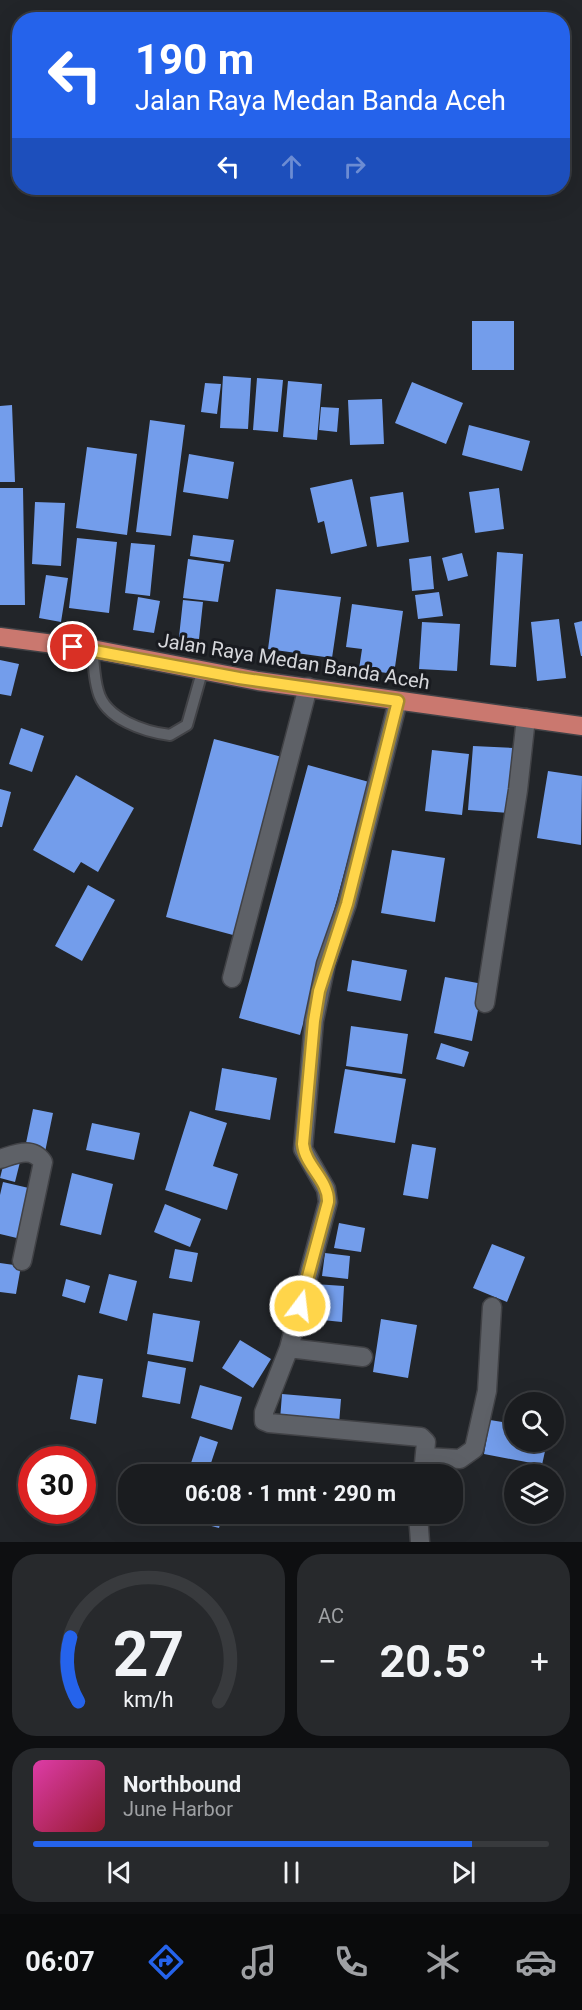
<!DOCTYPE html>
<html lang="id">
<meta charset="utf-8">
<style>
body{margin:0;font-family:Roboto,sans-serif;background:#27292c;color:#f1f3f6;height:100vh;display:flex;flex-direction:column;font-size:22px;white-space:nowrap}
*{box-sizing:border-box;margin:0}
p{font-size:20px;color:#9fa1a4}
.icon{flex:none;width:33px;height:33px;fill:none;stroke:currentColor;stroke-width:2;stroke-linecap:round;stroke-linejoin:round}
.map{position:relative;height:1542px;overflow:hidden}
.panel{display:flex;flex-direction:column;gap:12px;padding:12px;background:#0e0f11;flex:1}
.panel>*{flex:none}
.top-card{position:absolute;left:12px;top:12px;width:558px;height:183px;border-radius:24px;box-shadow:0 6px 24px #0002,0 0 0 2px #383a3d;background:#2563eb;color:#fff;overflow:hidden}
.tools{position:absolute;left:504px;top:1392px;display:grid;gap:12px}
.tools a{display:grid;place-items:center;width:60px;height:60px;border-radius:50%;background:#1a1c1f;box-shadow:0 6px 24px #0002,0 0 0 2px #383a3d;font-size:30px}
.speed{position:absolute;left:18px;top:1446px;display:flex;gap:12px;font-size:30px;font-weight:700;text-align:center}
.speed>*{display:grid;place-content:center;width:78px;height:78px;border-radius:50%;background:#1a1c1f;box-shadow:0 6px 24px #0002,0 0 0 2px #383a3d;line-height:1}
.speed .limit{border:9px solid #d22;background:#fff;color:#111}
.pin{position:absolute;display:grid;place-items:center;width:51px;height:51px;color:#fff;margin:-26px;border:3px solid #fff;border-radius:50%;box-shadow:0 2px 6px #0007}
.me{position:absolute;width:66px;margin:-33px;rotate:15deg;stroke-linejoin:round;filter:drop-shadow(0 0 4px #0008)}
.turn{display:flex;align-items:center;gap:21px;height:126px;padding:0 24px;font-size:27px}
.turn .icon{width:78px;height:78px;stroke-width:2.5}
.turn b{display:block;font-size:42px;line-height:51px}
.lanes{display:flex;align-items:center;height:57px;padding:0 24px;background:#0003;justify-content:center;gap:30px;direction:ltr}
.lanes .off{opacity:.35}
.big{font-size:45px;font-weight:700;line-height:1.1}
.panel .widget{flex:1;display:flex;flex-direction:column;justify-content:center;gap:9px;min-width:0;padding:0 21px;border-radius:24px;background:#27292c}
.panel .dial{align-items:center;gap:0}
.dial svg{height:156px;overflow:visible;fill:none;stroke:#383a3d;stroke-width:7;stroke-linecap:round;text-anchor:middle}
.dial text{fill:#f1f3f6;stroke:none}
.song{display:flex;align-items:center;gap:18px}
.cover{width:72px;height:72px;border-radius:9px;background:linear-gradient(135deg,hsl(320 70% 55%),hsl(350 70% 35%))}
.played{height:6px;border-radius:3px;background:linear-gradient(90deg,#2563eb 85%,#383a3d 85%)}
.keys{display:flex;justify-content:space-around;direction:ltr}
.heat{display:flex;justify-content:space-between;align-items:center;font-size:33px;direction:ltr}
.panel .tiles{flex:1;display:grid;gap:12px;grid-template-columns:1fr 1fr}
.widget:last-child{grid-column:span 2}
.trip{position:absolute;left:118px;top:1464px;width:345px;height:60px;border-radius:24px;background:#1a1c1f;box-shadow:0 6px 24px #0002,0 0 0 2px #383a3d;font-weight:700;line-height:60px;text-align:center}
.tabs{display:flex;height:96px;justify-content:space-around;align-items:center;background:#0a0b0c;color:#9fa1a4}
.tabs .icon{width:42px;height:42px}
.tabs .active{color:#2563eb}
.tabs b{font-size:27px;color:#f1f3f6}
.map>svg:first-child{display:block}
.building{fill:#739deb}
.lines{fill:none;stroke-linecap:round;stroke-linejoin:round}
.lane-casing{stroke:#414246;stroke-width:14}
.street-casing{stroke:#414246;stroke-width:21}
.highway-casing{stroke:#414246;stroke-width:21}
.lane{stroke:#5e6167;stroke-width:10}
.street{stroke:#5e6167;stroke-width:18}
.highway{stroke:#ca786f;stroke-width:18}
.route-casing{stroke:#a68a30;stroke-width:15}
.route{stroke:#ffd54a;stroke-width:10}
.labels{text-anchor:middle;stroke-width:6;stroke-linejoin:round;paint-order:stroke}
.street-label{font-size:20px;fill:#d6d7db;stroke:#191b20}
</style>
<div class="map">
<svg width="582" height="1542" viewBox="0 0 582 1542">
<rect width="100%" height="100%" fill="#222529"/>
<!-- building -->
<path class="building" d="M472,321h42v49h-42z
M223,376l28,2 -3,51 -28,-1z
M257,378l26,2 -5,52 -25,-2z
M288,381l34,3 -5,56 -34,-3z
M412,382l51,21 -17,41 -51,-21z
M205,383l16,1 -4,30 -16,-2z
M382,399l2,45 -34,1 -2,-45z
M12,405l3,77h-15v-76z
M321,407l18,1 -2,24 -18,-2z
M150,420l35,5 -14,111 -35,-4z
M469,425l61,16 -8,30 -60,-16z
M87,447l50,7 -10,81 -51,-7z
M189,454l45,8 -6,37 -45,-7z
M352,479l15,67 -36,8 -7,-33 -6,2 -8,-35z
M0,488h23l2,117h-25z
M499,488l5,41 -29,4 -6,-41z
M403,492l6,50 -32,5 -7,-50z
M35,502l30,1 -4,63 -29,-2z
M193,535l41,5 -4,22 -40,-6z
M77,538l40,4 -8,71 -40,-5z
M131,543l24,2 -5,51 -25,-3z
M497,552l26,2 -7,113 -26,-2z
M462,553l6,23 -20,5 -6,-23z
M431,556l3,33 -22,2 -3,-32z
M188,559l36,5 -6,38 -35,-4z
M46,575l22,3 -7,44 -22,-4z
M276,589l65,8 -9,61 -64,-9z
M439,592l4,24 -25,3 -3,-24z
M138,597l22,4 -6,32 -21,-3z
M183,600l20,2 -4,37 -20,-2z
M352,604l51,7 -9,63 -35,-5 3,-20 -16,-2z
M559,619l7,59 -29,3 -6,-59z
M582,621v35h-1l-7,-33z
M422,622l38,2 -3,47 -38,-2z
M0,660l19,4 -8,32 -11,-2z
M21,728l23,8 -12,36 -23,-8z
M214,739l68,18 -49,178 -67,-18z
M473,746l40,2 -4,65 -41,-3z
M432,750l37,4 -7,61 -37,-4z
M308,765l61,17 -69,253 -61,-17z
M548,771l34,5 -1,69 -44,-7z
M76,775l58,33 -36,64 -17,-10 -7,11 -41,-23z
M0,789l11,3 -9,35h-2z
M392,850l53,8 -10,64 -54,-9z
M88,885l27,15 -33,61 -27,-15z
M352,960l55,10 -6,31 -54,-10z
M445,977l38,7 -11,57 -38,-8z
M351,1026l57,8 -6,40 -56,-8z
M441,1043l28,9 -5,15 -28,-8z
M222,1068l55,10 -7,42 -55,-10z
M345,1069l61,10 -11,64 -61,-10z
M33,1109l20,4 -8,39 -20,-4z
M190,1111l37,12 -14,43 25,8 -11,36 -62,-20z
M92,1123l48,10 -6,27 -48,-10z
M412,1144l24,4 -8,51 -25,-4z
M5,1158l15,4 -5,20 -15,-4z
M72,1173l41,11 -12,51 -41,-10z
M3,1182l30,7 -12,50 -21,-5v-39z
M165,1204l36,15 -11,28 -36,-15z
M339,1223l26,5 -4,24 -27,-4z
M492,1244l33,13 -18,45 -34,-14z
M175,1249l23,4 -6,29 -23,-4z
M325,1253l25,3 -2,23 -26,-3z
M0,1263l21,3 -5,28 -16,-2z
M109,1274l28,7 -10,40 -28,-8z
M66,1279l24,7 -5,17 -23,-7z
M314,1284l30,2 -2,36 -30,-3z
M153,1313l47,8 -7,41 -46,-8z
M381,1319l36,6 -9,53 -35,-6z
M240,1340l31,19 -18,29 -31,-20z
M148,1361l38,7 -6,36 -38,-7z
M78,1375l25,4 -7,45 -26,-5z
M200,1385l42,12 -10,33 -41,-12z
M282,1394l59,5 -2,25 -59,-4z
M490,1420l24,4v18h33l-5,23 -58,-11z
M200,1436l18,6 -9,27 -18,-6z
M187,1514h36l-4,14 -34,-9z"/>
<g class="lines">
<defs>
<path id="lane" d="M92,649c2,14 2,29 6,42 7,28 47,41 72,44l17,-10 15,-53"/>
<path id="street" d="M398,701l-51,203 -21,60 -12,57 -11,128 23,40 2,13 -39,146 -25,64v9l5,2 152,14 5,5 -3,32
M232,978l76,-291
M485,1003l33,-213 8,-72
M0,1159c16,-5 32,-13 43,3l-21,99
M289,1348l74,9
M426,1457l34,2 14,-10 13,-58 5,-84
M418,1514l2,28"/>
<path id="highway" d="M0,637l92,12 166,32 324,45"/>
</defs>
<!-- lane casing -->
<use href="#lane" class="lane-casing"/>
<!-- street casing -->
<use href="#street" class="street-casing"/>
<!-- highway casing -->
<use href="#highway" class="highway-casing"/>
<!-- lane -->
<use href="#lane" class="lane"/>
<!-- street -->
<use href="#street" class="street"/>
<!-- highway -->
<use href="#highway" class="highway"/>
</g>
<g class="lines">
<defs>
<path id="route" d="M73,647l166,31 159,23 -51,203 -28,87 -5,30 -11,123c2,22 26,36 25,58l-28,104"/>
</defs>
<!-- route casing -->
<use href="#route" class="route-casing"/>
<!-- route -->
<use href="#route" class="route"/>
</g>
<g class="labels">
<!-- street labels -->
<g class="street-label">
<text transform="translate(294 661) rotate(9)" y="7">Jalan Raya Medan Banda Aceh</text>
</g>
</g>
</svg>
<div class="tools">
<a><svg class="icon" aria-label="search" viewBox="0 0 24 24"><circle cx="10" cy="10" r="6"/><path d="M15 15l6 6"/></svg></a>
<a><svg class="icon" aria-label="layers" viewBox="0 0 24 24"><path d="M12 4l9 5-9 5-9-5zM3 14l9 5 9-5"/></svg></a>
</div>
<div class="speed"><div class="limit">30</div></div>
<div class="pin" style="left:73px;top:647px;background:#d93025"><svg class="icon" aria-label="arrive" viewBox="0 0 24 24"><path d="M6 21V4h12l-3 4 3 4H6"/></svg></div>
<svg class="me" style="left:300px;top:1306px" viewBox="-20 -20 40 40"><circle r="17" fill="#ffd54a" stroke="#fff" stroke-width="3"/><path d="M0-11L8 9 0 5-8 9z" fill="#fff"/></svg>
<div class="trip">06:08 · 1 mnt · 290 m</div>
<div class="top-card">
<div class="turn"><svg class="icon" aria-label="left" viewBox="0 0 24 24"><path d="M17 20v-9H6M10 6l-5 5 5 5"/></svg><div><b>190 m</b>Jalan Raya Medan Banda Aceh</div></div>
<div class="lanes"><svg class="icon" aria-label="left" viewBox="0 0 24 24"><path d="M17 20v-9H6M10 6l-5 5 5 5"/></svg><svg class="icon off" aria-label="ahead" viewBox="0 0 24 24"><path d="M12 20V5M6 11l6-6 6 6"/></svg><svg class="icon off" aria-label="right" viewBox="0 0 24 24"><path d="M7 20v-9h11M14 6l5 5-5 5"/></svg></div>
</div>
</div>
<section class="panel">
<div class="tiles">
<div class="widget dial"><svg viewBox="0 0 100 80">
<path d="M14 69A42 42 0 1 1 86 69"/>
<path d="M14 69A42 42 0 0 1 10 36" stroke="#2563eb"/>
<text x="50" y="56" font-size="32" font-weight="700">27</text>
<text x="50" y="72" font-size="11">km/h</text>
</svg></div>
<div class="widget"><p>AC</p>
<div class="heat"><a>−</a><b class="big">20.5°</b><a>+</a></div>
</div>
<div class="widget">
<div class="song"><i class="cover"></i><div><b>Northbound</b><p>June Harbor</p></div></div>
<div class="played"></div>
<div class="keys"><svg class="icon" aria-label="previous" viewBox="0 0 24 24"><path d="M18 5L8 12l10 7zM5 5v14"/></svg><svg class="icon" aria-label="pause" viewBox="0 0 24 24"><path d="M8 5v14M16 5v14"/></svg><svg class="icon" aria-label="next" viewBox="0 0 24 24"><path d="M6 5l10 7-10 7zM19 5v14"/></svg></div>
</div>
</div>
</section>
<nav class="tabs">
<b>06:07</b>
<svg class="icon active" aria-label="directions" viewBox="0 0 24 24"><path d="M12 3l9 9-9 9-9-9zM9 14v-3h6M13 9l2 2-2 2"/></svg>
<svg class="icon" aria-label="music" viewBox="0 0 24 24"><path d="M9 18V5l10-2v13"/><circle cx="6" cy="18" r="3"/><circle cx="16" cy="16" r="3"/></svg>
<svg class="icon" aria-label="phone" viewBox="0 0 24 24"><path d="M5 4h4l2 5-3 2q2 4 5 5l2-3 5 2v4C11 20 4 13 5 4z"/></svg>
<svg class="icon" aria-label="climate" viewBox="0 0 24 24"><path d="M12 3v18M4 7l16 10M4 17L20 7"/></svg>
<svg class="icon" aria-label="car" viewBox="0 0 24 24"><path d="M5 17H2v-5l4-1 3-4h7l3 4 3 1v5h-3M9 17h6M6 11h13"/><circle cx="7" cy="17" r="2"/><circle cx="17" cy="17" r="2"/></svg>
</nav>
